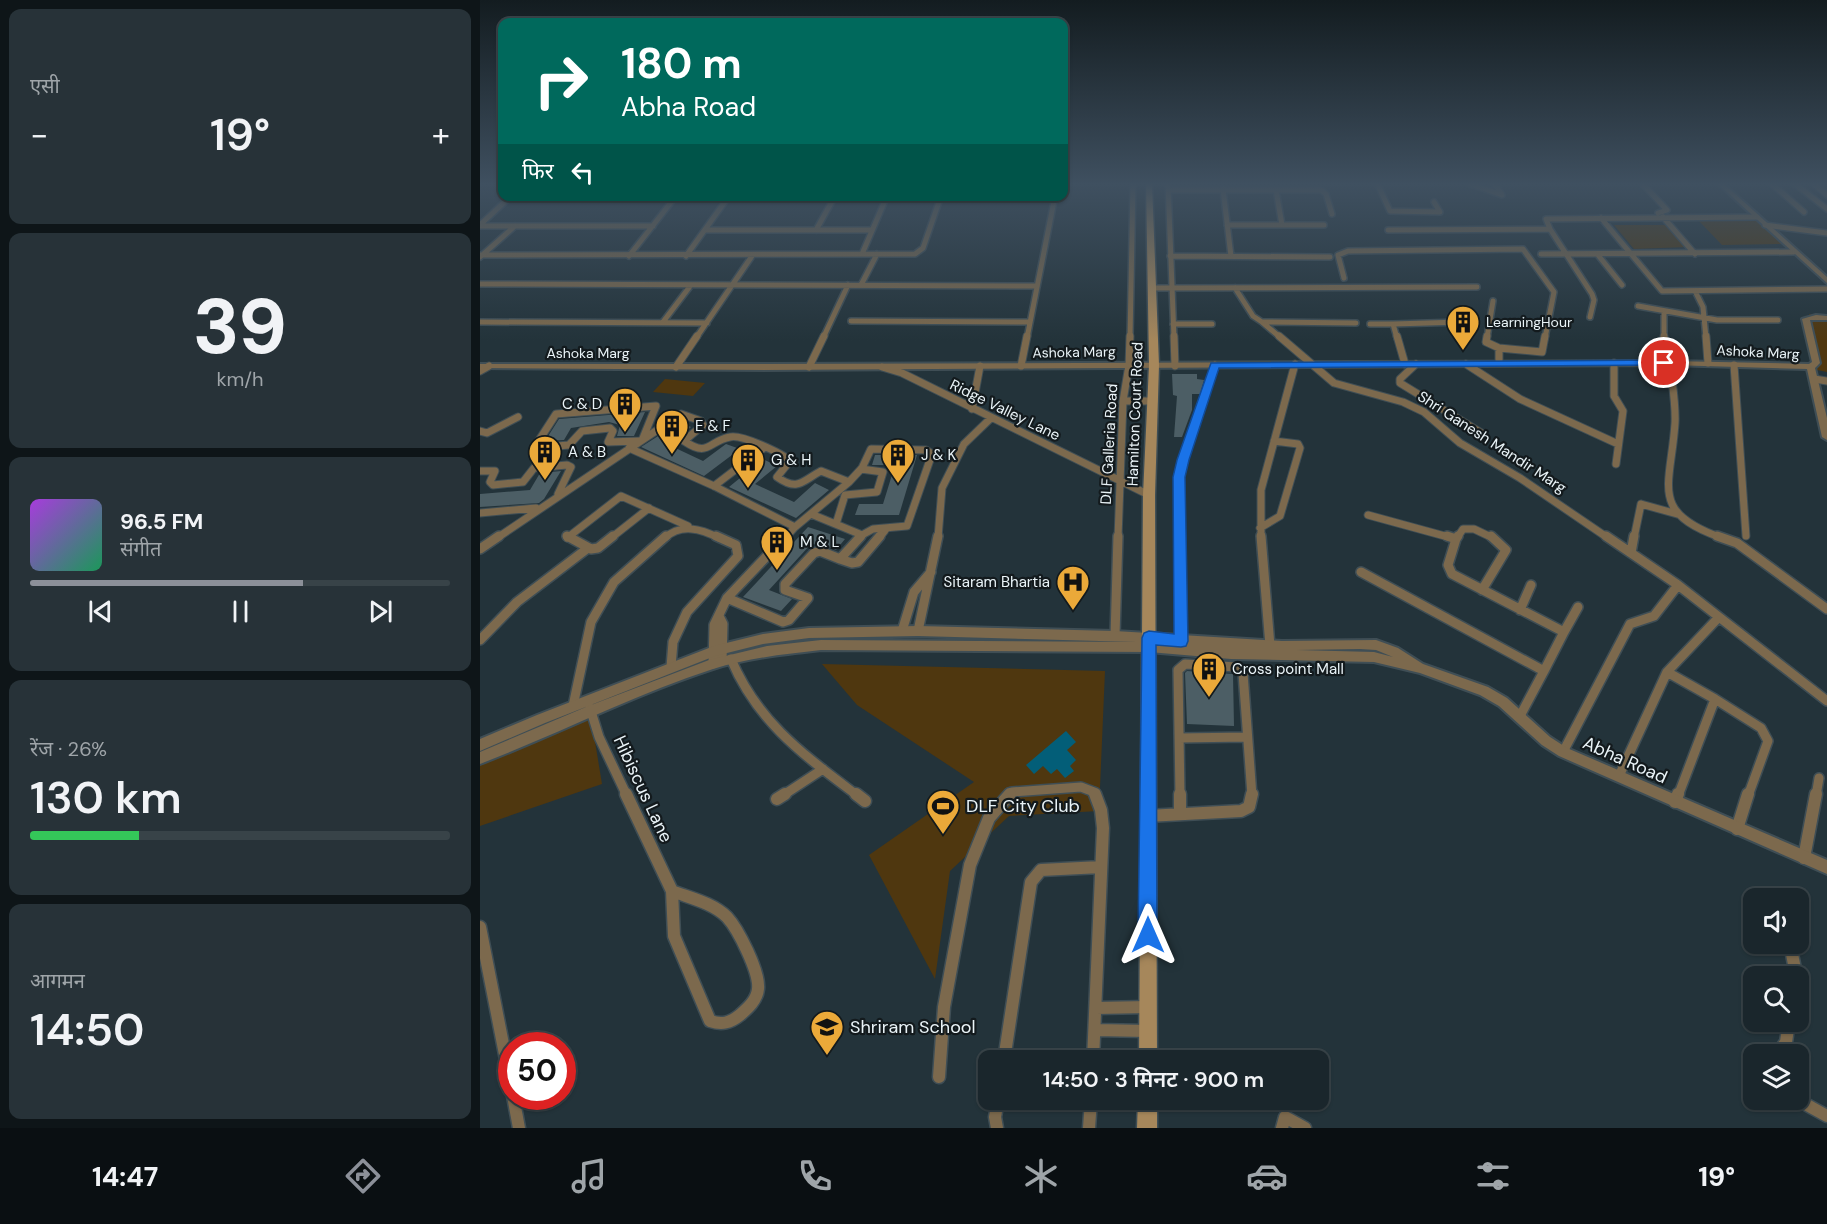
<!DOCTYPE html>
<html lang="hi">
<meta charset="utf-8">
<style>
body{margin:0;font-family:"DM Sans","Noto Sans Devanagari",sans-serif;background:#273238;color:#f1f3f6;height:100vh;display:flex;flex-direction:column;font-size:22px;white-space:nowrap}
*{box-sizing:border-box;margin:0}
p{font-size:20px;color:#9fa5a9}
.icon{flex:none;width:33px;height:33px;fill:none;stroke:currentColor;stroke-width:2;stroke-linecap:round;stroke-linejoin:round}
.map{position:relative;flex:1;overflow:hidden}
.sheet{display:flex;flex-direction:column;gap:9px;padding:9px;background:#0e1518;width:480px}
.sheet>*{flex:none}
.hud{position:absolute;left:18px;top:18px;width:570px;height:183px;border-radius:12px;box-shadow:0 2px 4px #0004,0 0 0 2px #384348;background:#00695c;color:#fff;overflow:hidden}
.tools{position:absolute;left:1263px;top:888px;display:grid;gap:12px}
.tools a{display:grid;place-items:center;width:66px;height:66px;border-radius:12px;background:#1a262c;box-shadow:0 2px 4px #0004,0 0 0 2px #384348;font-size:30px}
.speed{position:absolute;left:18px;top:1032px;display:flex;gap:12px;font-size:30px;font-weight:700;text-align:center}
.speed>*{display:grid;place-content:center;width:78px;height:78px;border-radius:50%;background:#1a262c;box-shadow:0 2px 4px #0004,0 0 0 2px #384348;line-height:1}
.speed .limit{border:9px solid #d22;background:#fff;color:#111}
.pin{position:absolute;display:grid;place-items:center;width:51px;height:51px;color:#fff;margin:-26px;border:3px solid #fff;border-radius:50%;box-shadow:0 2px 6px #0007}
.me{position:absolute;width:66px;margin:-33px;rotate:0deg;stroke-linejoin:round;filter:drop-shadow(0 0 4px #0008)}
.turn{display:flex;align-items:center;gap:21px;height:126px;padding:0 24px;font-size:27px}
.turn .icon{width:78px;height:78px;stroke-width:2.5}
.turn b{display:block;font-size:42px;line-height:51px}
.then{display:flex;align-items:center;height:57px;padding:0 24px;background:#0003;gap:12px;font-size:22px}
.big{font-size:45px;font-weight:600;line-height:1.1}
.sheet .card{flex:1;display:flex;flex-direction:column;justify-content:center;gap:9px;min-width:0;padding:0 21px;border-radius:12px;background:#273238}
.sheet .dial{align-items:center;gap:0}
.dial b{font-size:78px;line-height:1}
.song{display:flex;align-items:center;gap:18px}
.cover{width:72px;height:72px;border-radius:9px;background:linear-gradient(135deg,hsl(280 70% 55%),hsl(150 70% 35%))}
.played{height:6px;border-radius:3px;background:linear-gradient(90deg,#8c9099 65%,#384348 65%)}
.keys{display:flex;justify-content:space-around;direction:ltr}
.heat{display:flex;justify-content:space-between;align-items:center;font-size:33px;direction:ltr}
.charge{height:9px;border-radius:4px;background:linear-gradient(90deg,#34c759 26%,#384348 0)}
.trip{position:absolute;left:498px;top:1050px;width:351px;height:60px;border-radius:12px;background:#1a262c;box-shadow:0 2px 4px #0004,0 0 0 2px #384348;font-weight:600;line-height:60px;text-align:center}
.tab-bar{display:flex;height:96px;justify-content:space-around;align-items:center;background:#0a0f12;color:#9fa5a9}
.tab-bar .icon{width:42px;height:42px}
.tab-bar .selected{color:#8c9099}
.tab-bar b{font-size:27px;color:#f1f3f6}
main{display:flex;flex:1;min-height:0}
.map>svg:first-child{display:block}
.green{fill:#4f370f}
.water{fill:#035e78}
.building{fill:#4c5e65}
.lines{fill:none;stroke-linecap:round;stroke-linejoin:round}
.minor-far3-casing{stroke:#3f4e55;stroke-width:8}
.minor-far2-casing{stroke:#3f4e55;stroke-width:9}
.minor-far1-casing{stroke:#3f4e55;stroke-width:12}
.minor-casing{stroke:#3f4e55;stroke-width:15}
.tertiary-casing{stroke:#3f4e55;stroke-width:4}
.secondary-casing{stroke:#3f4e55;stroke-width:3}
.minor-far3{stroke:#7c694d;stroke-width:5}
.minor-far2{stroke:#7c694d;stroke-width:7}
.minor-far1{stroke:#7c694d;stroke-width:9}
.minor{stroke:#7c694d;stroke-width:12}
.tertiary{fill:#7c694d;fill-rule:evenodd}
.secondary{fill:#a6875b;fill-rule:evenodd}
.route{fill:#1a73e8;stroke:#114b97;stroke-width:1.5}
.labels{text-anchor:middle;stroke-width:4.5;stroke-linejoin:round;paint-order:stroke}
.far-poi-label{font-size:14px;fill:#eaf4f8;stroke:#131a1d;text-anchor:start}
.far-street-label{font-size:14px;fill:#eaf4f8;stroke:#131a1d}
.poi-label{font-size:15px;fill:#eaf4f8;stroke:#131a1d;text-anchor:start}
.street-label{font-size:15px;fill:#eaf4f8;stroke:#131a1d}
.near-street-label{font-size:18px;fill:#eaf4f8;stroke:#131a1d}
.near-poi-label{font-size:18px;fill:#eaf4f8;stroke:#131a1d;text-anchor:start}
</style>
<main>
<section class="sheet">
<div class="card"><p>एसी</p>
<div class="heat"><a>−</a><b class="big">19°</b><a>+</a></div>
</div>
<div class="card dial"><b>39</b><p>km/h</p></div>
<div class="card">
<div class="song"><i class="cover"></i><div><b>96.5 FM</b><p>संगीत</p></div></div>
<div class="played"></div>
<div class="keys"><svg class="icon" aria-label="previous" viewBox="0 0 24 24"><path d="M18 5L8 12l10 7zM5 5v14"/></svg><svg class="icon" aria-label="pause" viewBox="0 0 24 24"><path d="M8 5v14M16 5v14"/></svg><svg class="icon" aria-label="next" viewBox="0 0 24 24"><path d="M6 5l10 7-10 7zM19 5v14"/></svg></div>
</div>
<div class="card"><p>रेंज · 26%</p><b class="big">130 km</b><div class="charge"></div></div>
<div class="card"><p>आगमन</p><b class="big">14:50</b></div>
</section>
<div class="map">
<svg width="1347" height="1128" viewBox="0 0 1347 1128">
<rect width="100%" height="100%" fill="#23333a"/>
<!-- green -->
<path class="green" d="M1276,218l28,26 -62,1 -25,-26z
M1134,225h53l20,22 -53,2z
M1329,314l18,3v55l-10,-2z
M185,379l40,4 -12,13 -40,-4z
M342,664l283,7 -6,140 -90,5 -59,55 -15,108 -66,-124 105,-73 -117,-77z
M110,711l12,73 -122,42v-63z"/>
<!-- water -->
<path class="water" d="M586,731l10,11 -9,8 9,10 -6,6 4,5 -9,7 -8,-9 -6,5 -8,-8 -9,8 -8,-9z"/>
<!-- building -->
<path class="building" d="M692,374h25v5l7,1 -4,14h-8v16l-10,27h-8l3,-41 -4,-1z
M165,412l-11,24h-17l3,-11 -11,-3 -38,6 -7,12 -19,1 14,-22z
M200,422l11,5 -22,18 34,16 23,-17 14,5 -36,27 -63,-29z
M395,455h42l-18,60h-44l4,-11h24l12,-39h-23z
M283,459l14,7 -22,18 39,18 21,-19 14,7 -33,28 -67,-31z
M81,471l-17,28 -5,4 -59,4v-13l50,-4 10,-17z
M328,527l37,12 -9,11 -13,-5 -12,-1 -42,46 23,9 -11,12 -38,-14z
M707,671l46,3 1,52 -47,-2 -2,-51z"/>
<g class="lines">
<defs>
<path id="minor-far3" d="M688,183l6,155
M897,183l13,28 50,1 -6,-10
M988,183l34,12 -8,-12
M1162,183l25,27 -9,3
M1291,183l33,29
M1314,183l33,26
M1333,183l14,12
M743,189l8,67
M689,190h152l5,4 6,20
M796,190l6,35
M1183,217l32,37
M1121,218l61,73 165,-2
M0,225l31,-29
M747,225h97
M1285,225l62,8
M0,226h173
M1070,229l-4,-10 211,-2
M225,230h167
M336,230l19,-34
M908,230l162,-1 42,65 2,6 -4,17
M382,254l25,-58
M1061,254l253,-2
M0,255l435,-1 8,-6 18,-52
M1118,255l24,30
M149,256l47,-60
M206,256l43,-60
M690,256l160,1
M0,257l35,-31
M864,278l-6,-23 10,-4 175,-2 31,43 -9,46
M0,284l556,2
M381,285l16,-31
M672,288l325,-1
M755,288l18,28 9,6 94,1
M1215,291l8,16 3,31
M1158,306l79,14h61
M1184,311v27
M371,321l178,1
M0,322l227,1
M183,322l28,-37
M782,322l19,16
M693,324h39
M890,324h23
M216,338l56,-82
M343,338l25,-53
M547,338l28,-142
M650,338l3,-155
M917,338l-4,-14 68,-2
M1007,338l6,-37"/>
<path id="minor-far2" d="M694,336l1,30
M799,336l55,47 69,19 21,10 36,31 60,35 88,60
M917,336l8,28
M1007,336l-1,6 13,6
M1184,336v27
M1226,336l2,27
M1019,363v-15l43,4 3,-16
M1134,363v33l9,15 -7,53
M1190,363c2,20 6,41 5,60 -4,63 -27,89 47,115
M936,364l-16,15v4l83,51
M986,364l54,35 98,45
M1254,365l12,171
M541,366l6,-30
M196,367l21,-31
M329,367l15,-31
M402,367l20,6 247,122
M0,371l9,-5
M1334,379l13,2
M643,401h31
M492,409l8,-43
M0,431l7,2 31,-16
M159,441l-31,1 5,-11 -3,-3 -28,3 -13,14 -35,3 22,-34 100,-8 -13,32
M149,448l85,38 81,41 -10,11
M0,471h15l-5,11 3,3 30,-3 11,-14 33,-3 4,2 -13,27
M369,482l13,-14 9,-19 55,1 6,4 -25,72 -34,3 -11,6
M234,486l51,-39
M0,513l56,-5
M331,514l51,21 -2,3
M888,515l84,23
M356,524l9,-29 32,-3 6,-20 -22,-3
M780,528l20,-12 20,-68 -2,-4 -24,-3
M17,538l184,-124 20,7 2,4 -19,16c25,17 24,0 46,-4 11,-3 52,16 60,24l-13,16c21,15 25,4 44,-6l28,11 -54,45
M87,538l54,-42 67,30
M131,538l38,-30
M185,538c16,-15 36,-9 54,0
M399,538l8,-10
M458,538l4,-50 22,-44 27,-26
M638,538l5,-137 6,-36 1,-29
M700,538l-1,-61 36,-112
M781,538v-48l34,-126
M977,538l6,-9h11l19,9
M1154,538l7,-34 36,10"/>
<path id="minor-far1" d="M87,536l24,13 7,-1 15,-12
M700,536l1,105
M781,536l9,110
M967,536l9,3 2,-3
M1126,536l72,49 41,32 -52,55 -48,104
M1237,536l20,7 90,66
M976,539l-8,26 4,9 112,58 -20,39
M0,549l19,-13
M1151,553l3,-17
M360,559l12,4 6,-1 22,-26
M881,572l183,99 -24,45
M1002,590l24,-40 -15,-14
M247,598l56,24 6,-2 19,-22 -23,-8v-6l29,-31 6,-2 20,8 21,-23
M1040,610l11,-25
M239,616l4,8 -1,37
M1239,617l108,84
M422,631l12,-39 17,-20
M438,631l20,-95
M1084,632l14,-25
M635,636l3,-100
M0,640l37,-38 71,-54
M251,659c27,64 73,96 127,137
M233,664l1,-39 13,-27 59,-62
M191,667l2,-25 14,-30 51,-56 -2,-11 -20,-9
M1187,672l48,27 -37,97
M1235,699l46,29 7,13 -20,55
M93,706l18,-84 23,-40 52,-46
M110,708l9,29 28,59
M699,738l68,-1
M1083,752l67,-128 24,-8 24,-31
M302,796l41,-27
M529,796l3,-4 69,-5 13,5 1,4
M700,796l-2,-126 7,-6 52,3 6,6 9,123
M1336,796l3,-18"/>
<path id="minor" d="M146,794l46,97
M376,794l9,7
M700,794v20
M297,799l8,-5
M1195,802l3,-8
M667,816l94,-5 8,-4 3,-13
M1257,829l11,-35
M1324,858l12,-64
M192,891c18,7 41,12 55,26 11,12 33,55 31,72 -1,11 -10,19 -18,26 -10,8 -18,10 -30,6l-36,-85z
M0,927l32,163
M1309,976l6,-7 -5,-25
M616,1008l52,-1
M615,1030l53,1
M1297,1054l9,-12 3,-20
M524,1060l27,-178 10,-12 60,-3
M613,1060l10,-232 -2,-18 -6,-16
M459,1077l5,-70 26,-142 19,-47 21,-24
M33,1096l6,32
M1318,1100l29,16
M517,1128l-2,-11 3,-17
M609,1128l2,-28
M802,1128l3,-11 20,11"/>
<path id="tertiary" d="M1237,183h6l104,94v6z
M1336,315l11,1v4h-17l10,43 -5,5 12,50v22l-5,-3 -15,-68 -137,-4 -906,5 -284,-2v-4h284l906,-3 139,3 3,-2 -10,-43z
M438,626l197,5 167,10 94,-1 22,8 25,16 65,23 19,11 43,39 17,11 260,112v14l-268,-118 -17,-11 -43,-39 -19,-11 -60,-22 -46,-11 -143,-3 -82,-7 -328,-2c-36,4 -73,8 -108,19 -80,26 -155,65 -233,95v-12l106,-45 123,-47 58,-14 54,-6 316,2 -219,-6 -109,2 -46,6 -48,12 -170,67 -65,28v-12l57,-24 177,-69 49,-12 46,-6zM880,649l16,1 17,7 -19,-5 -77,-2z"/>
<path id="secondary" d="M666,183h6l7,182 -4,130 2,565h-18l4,-565 6,-130z
M658,1100h19v28h-20z"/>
</defs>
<!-- minor-far3 casing -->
<use href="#minor-far3" class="minor-far3-casing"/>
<!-- minor-far2 casing -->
<use href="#minor-far2" class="minor-far2-casing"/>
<!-- minor-far1 casing -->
<use href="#minor-far1" class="minor-far1-casing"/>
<!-- minor casing -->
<use href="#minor" class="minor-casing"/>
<!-- tertiary casing -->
<use href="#tertiary" class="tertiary-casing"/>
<!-- secondary casing -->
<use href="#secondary" class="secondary-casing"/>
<!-- minor-far3 -->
<use href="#minor-far3" class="minor-far3"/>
<!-- minor-far2 -->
<use href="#minor-far2" class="minor-far2"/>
<!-- minor-far1 -->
<use href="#minor-far1" class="minor-far1"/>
<!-- minor -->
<use href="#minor" class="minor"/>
<!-- tertiary -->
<use href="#tertiary" class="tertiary"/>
<!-- secondary -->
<use href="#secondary" class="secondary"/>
</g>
<!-- sky -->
<linearGradient id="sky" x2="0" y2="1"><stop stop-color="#131c20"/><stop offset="0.54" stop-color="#3f5060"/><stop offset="1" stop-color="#3f5060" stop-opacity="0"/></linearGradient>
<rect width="1347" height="341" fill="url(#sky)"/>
<!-- route -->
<path class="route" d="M1184,360l3,1v4l-448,3 -30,92 -4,17 3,164 -2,5 -5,1 -25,-2 1,290 -3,7 -6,3 -7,-3 -3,-7 4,-297 2,-5 5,-2 25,3 -1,-157 4,-17 34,-97z"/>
<!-- icons -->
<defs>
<symbol id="building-pin" viewBox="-11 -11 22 30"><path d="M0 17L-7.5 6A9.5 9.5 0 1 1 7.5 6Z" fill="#eba939" stroke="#131a1d"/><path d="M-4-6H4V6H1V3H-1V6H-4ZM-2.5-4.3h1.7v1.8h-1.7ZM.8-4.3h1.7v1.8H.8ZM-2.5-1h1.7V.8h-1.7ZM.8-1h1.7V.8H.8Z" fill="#111"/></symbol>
<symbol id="hospital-pin" viewBox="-11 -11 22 30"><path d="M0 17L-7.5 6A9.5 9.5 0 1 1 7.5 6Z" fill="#eba939" stroke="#131a1d"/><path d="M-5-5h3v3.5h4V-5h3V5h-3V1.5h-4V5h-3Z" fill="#111"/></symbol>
<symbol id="stadium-pin" viewBox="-11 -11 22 30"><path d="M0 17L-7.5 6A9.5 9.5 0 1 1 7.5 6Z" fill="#eba939" stroke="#131a1d"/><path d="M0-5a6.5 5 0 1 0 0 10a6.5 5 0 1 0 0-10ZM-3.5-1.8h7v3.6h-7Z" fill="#111"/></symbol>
<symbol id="school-pin" viewBox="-11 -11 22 30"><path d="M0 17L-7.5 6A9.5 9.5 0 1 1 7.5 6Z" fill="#eba939" stroke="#131a1d"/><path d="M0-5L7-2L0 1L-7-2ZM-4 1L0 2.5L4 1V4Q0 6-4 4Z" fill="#111"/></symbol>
</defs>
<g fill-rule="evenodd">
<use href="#building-pin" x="964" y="303" width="38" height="52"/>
<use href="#building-pin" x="126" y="385" width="38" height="52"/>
<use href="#building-pin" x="173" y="407" width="38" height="52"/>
<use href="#building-pin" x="46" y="433" width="38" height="52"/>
<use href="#building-pin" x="399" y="436" width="38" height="52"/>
<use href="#building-pin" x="249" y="441" width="38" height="52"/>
<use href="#building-pin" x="278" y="523" width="38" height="52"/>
<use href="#hospital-pin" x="574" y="563" width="38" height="52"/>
<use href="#building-pin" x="710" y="650" width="38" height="52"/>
<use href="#stadium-pin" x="444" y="787" width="38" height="52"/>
<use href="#school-pin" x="328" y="1008" width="38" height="52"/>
</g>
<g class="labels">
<!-- far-poi labels -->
<g class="far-poi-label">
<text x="1006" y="327">LearningHour</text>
</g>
<!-- far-street labels -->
<g class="far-street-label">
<text transform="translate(594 352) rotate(-1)" y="5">Ashoka Marg</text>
<text transform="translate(1278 352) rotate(3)" y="5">Ashoka Marg</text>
<text x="108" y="358">Ashoka Marg</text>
</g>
<!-- poi labels -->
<g class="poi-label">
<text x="122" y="409" text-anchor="end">C &amp; D</text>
<text x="215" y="431">E &amp; F</text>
<text x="88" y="457">A &amp; B</text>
<text x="441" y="460">J &amp; K</text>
<text x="291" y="465">G &amp; H</text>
<text x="320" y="547">M &amp; L</text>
<text x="570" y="587" text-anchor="end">Sitaram Bhartia</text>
<text x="752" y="674">Cross point Mall</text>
</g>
<!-- street labels -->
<g class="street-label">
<text transform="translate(525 410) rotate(26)" y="5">Ridge Valley Lane</text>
<text transform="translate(655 414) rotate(-88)" y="5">Hamilton Court Road</text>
<text transform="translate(1012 442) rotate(33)" y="5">Shri Ganesh Mandir Marg</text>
<text transform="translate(629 444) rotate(-87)" y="5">DLF Galleria Road</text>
</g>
<!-- near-street labels -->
<g class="near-street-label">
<text transform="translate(1145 760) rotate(24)" y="6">Abha Road</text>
<text transform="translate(163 789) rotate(65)" y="6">Hibiscus Lane</text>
</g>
<!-- near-poi labels -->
<g class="near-poi-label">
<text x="486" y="812">DLF City Club</text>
<text x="370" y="1033">Shriram School</text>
</g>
</g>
</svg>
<div class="tools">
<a><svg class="icon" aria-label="sound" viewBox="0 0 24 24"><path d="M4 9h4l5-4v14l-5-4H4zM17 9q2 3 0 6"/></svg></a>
<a><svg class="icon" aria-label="search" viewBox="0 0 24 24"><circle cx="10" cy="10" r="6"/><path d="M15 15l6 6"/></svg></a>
<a><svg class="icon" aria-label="layers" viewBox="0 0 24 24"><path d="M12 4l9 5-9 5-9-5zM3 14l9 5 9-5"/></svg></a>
</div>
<div class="speed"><div class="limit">50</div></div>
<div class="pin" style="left:1184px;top:363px;background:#d93025"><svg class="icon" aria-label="arrive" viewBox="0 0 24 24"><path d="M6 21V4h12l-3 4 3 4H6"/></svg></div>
<svg class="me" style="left:668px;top:935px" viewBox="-20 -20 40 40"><path d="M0-17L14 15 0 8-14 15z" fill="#1a73e8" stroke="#fff" stroke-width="4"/></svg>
<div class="trip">14:50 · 3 मिनट · 900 m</div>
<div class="hud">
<div class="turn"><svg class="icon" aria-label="right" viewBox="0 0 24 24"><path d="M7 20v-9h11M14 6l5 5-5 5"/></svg><div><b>180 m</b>Abha Road</div></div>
<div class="then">फिर<svg class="icon" aria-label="left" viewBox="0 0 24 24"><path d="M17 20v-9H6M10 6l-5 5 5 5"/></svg></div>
</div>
</div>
</main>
<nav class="tab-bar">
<b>14:47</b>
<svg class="icon selected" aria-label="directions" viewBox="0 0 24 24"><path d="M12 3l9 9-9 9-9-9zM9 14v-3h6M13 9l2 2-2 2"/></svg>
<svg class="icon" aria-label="music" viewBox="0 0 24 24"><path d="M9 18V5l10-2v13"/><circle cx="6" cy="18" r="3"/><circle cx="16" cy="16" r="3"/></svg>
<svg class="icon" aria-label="phone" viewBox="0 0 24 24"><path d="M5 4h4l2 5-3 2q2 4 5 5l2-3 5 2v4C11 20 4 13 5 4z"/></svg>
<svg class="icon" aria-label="climate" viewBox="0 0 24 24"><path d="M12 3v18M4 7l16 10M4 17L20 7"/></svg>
<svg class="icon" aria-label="car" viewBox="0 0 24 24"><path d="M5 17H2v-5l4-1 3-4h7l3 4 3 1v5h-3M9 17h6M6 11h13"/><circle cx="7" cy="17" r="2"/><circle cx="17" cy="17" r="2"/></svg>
<svg class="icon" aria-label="filters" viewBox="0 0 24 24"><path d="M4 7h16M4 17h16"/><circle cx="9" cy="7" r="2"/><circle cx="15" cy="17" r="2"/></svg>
<b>19°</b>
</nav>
